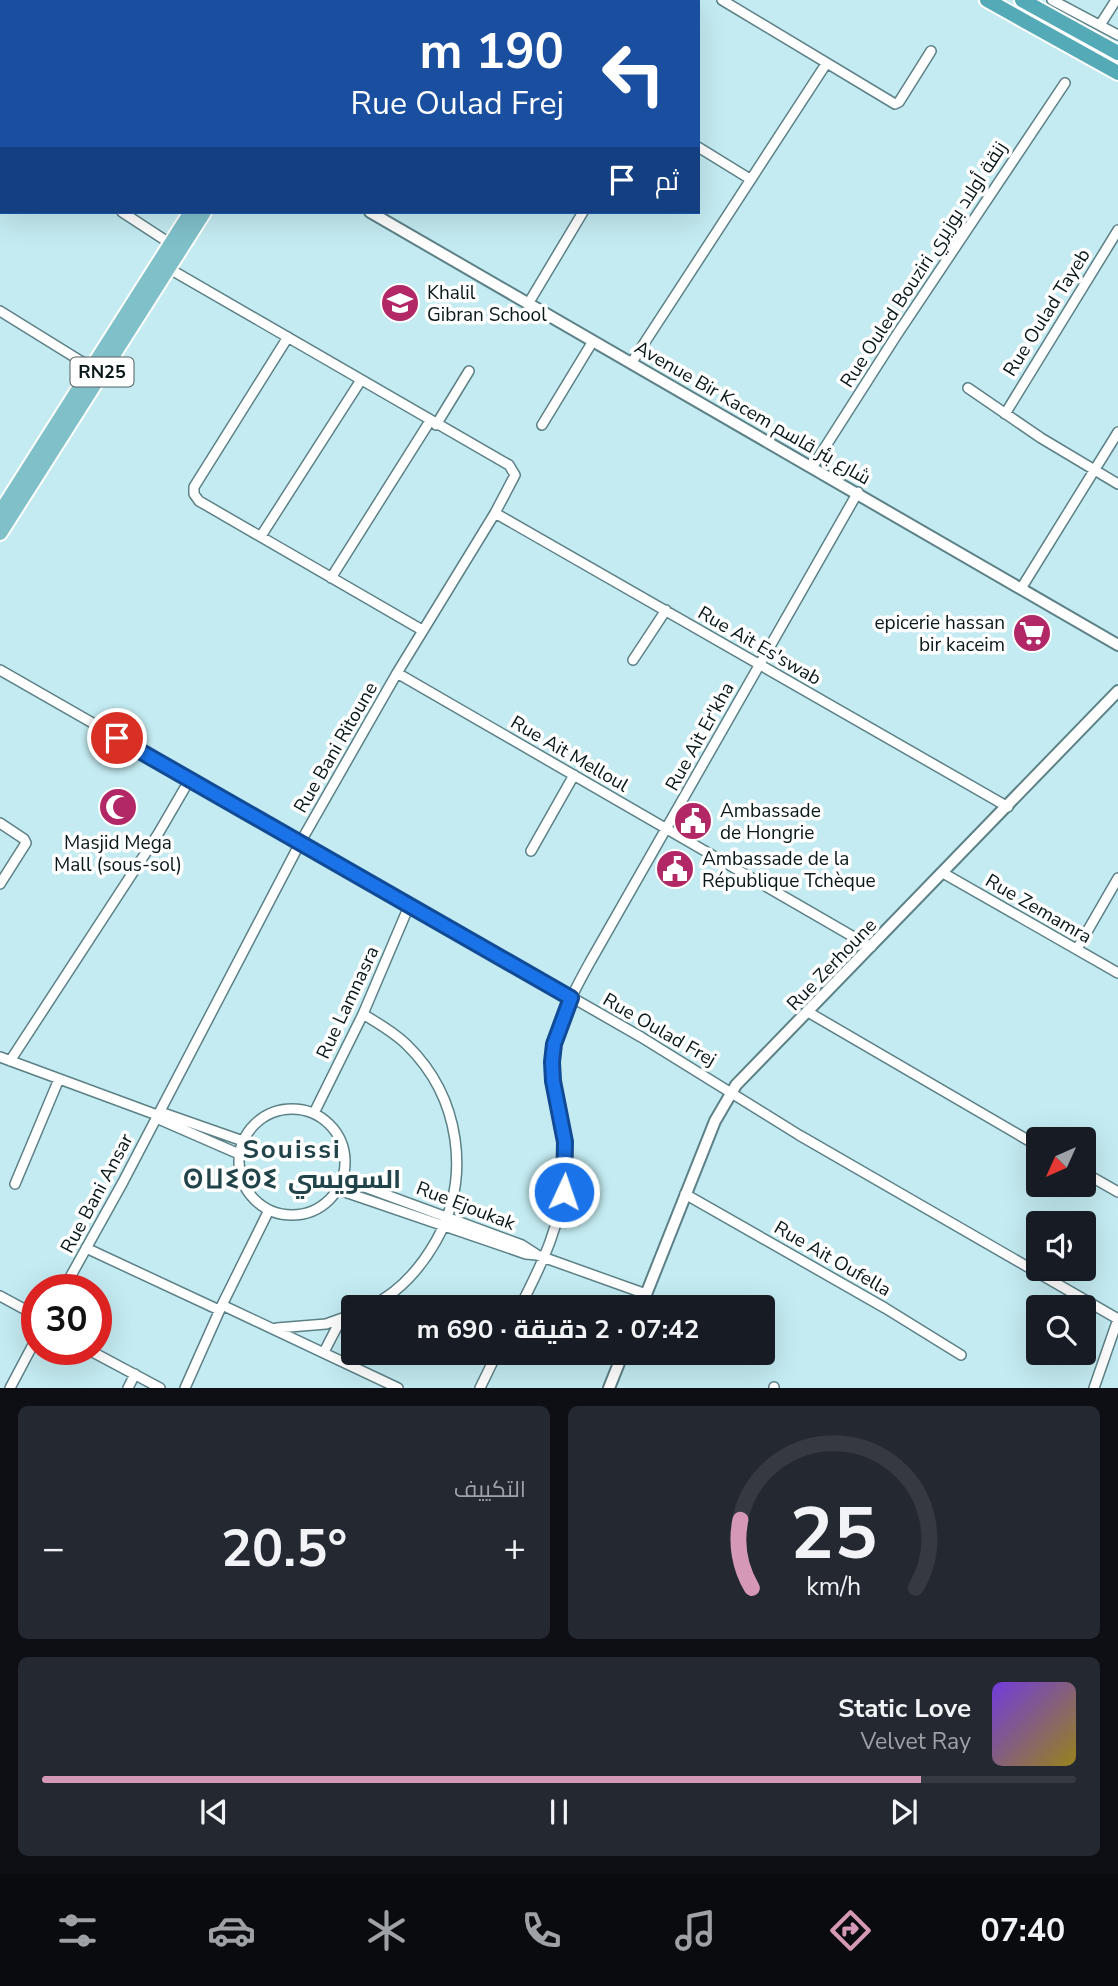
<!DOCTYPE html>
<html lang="ar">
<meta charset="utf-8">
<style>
body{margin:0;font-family:"Nunito Sans",Cairo,"Noto Sans Tifinagh",sans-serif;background:#242831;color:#f1f3f6;direction:rtl;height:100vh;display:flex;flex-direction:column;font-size:26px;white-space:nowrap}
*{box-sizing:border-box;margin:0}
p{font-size:23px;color:#9ea1a6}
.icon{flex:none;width:38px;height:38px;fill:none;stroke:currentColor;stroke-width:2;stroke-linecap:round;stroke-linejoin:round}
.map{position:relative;height:1388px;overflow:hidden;direction:ltr}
.drawer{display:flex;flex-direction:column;gap:18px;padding:18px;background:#0d0f14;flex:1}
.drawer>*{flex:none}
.banner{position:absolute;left:0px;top:0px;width:700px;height:214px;box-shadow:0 7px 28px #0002;direction:rtl;background:#1a4fa0;color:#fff;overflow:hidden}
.needle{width:46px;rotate:225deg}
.controls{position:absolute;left:1026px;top:1127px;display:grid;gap:14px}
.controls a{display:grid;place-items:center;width:70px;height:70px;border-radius:7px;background:#171b24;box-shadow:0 7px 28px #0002;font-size:35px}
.speed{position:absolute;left:21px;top:1274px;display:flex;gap:14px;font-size:35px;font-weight:700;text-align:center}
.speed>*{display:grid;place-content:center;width:91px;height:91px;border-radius:50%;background:#171b24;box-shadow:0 7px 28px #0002;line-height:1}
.speed .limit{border:10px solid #d22;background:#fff;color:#111}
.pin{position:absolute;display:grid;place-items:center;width:60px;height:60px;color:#fff;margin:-30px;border:4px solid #fff;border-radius:50%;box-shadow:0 2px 7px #0007}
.me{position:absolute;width:77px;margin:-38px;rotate:3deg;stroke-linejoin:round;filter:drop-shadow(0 0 5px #0008)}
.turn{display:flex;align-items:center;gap:24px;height:147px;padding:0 21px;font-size:32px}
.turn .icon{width:91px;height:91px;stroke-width:2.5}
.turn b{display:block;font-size:49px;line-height:60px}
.then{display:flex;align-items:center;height:66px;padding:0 21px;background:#0003;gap:14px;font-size:26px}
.big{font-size:52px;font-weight:700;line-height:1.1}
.drawer .widget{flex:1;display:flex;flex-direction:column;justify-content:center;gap:10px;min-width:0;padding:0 24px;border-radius:10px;background:#242831}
.drawer .dial{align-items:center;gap:0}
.dial svg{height:182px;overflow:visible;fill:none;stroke:#363941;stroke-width:7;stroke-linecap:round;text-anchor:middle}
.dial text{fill:#f1f3f6;stroke:none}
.song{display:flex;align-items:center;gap:21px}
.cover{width:84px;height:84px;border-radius:10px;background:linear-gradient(135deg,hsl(260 70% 55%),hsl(50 70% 35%))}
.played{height:7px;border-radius:4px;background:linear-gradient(90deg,#d598b5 85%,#363941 85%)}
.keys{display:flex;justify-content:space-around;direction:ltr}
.heat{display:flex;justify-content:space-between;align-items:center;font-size:38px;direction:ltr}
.drawer .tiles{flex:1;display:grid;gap:18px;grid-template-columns:1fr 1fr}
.widget:last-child{grid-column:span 2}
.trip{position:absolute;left:341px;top:1295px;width:434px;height:70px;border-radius:7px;background:#171b24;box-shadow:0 7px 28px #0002;font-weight:700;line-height:70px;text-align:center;direction:rtl}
.tab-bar{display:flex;height:112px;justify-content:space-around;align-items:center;background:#090b0e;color:#9ea1a6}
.tab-bar .icon{width:49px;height:49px}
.tab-bar .active{color:#d598b5}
.tab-bar b{font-size:32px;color:#f1f3f6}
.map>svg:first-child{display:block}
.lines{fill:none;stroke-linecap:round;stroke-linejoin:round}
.minor-casing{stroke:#5c8187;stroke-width:12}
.tertiary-casing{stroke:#5c8187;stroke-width:14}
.primary-casing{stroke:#fff;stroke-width:18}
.trunk-casing{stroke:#fff;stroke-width:18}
.minor{stroke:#fff;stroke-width:9}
.tertiary{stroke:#fff;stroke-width:10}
.primary{stroke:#7fc0c9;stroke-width:14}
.trunk{stroke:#54abb7;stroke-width:14}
.route-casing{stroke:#114b97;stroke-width:18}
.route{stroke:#1a73e8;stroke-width:12}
.labels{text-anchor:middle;stroke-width:7;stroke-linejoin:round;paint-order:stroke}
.shield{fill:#fff;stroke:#535d5f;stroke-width:2}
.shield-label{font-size:18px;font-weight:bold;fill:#09181a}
.street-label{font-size:19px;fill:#09181a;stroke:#fff}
.poi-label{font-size:19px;fill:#09181a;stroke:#fff;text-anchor:start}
.district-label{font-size:26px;font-weight:bold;letter-spacing:2px;fill:#21444a;stroke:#fff}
</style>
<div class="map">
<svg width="1118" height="1388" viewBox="0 0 1118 1388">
<rect width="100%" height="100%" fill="#c3ebf1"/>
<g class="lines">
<defs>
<path id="minor" d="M70,0l2,2
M468,0l3,2
M722,0l173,104 4,-2 32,-51
M1052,0l66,35
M1100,25l16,-25
M0,134l2,1
M698,147l52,32
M122,212l49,32
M528,304l55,-92
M0,311l92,57
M288,337l-94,150v7l5,7 223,129
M632,362l194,-298
M968,388l73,50 77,46
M1005,414l113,-184
M436,425l33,-54
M542,425l51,-84
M813,466l83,-130 169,-253
M495,513l513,294
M261,536l100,-156
M331,578l99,-157
M1022,587l96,-155
M633,660l33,-50
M0,670l641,367 158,98 319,184
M397,673l474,274
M0,823l24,16 2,4 -26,41
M531,851l43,-76
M943,873l175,100
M1077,949l41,-71
M808,1012l230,134
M363,1014c16,10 31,18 44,31 53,52 65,132 29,196 -16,28 -37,52 -67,66
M0,1057l157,58 4,5 78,34
M10,1061l148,-227 32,-55
M239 1162a53 53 0 1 1 106 0a53 53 0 1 1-106 0Z
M314,1113l49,-99 46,-108
M157,1115l9,-1 77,27
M1083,1172l35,20
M343,1179l179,66 14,9
M15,1184l44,-105
M339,1190l187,64 11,1 109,39
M685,1194l200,114 76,47
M86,1248l133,62
M63,1290l60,-108 177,-339 97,-170 98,-160 20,-38 -6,-10 -341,-197
M0,1296l37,20
M222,1305l176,83
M520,1307c22,-43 43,-86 45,-135 2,-32 -7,-60 -12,-90 -6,-43 17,-84 37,-120l268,-470
M277,1328l49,-4 28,-10
M87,1349l73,39
M324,1352l16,-31
M10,1388l27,-51
M128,1388l7,-14
M185,1388l37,-83 47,-95
M480,1388l17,-35
M774,1388v-1
M1094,1388l24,-69"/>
<path id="tertiary" d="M370,212l748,433
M641,1307l74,-186 21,-36 382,-394
M609,1388l14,-35"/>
<path id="primary" d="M325,2l2,-2
M337,2l1,-2
M0,513l191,-301
M0,533l204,-321"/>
<path id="trunk" d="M987,0l131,73
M1022,0l96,53"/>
</defs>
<!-- minor casing -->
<use href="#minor" class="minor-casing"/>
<!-- tertiary casing -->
<use href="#tertiary" class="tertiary-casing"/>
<!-- primary casing -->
<use href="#primary" class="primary-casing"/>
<!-- trunk casing -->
<use href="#trunk" class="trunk-casing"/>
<!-- minor -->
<use href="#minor" class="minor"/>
<!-- tertiary -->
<use href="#tertiary" class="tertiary"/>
<!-- primary -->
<use href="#primary" class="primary"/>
<!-- trunk -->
<use href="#trunk" class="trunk"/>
</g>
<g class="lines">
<defs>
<path id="route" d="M117,738l454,260 -17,46 -2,18 1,19 12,61 -1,50"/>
</defs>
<!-- route casing -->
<use href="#route" class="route-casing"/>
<!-- route -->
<use href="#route" class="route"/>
</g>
<!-- icons -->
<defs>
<symbol id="school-disc" viewBox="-11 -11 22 22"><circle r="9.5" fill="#b22866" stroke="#fff"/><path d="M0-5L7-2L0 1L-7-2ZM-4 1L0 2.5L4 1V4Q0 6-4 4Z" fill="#fff"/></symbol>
<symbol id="supermarket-disc" viewBox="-11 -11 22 22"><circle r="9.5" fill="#b22866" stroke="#fff"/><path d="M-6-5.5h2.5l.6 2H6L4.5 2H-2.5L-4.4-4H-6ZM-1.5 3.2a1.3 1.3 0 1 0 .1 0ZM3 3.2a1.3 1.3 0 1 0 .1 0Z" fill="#fff"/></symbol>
<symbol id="mosque-disc" viewBox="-11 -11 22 22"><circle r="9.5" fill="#b22866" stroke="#fff"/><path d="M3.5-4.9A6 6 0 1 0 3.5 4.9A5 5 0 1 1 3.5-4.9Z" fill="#fff"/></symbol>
<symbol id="civic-disc" viewBox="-11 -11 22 22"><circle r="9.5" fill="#b22866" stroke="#fff"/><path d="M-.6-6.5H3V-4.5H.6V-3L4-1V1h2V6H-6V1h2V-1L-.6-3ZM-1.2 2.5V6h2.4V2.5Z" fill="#fff"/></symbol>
</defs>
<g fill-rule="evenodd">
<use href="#school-disc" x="378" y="281" width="44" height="44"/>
<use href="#supermarket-disc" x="1010" y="611" width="44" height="44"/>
<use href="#mosque-disc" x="96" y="785" width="44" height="44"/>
<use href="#civic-disc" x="671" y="799" width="44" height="44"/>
<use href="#civic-disc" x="653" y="847" width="44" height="44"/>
</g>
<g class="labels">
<!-- shield labels -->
<rect class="shield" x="70.5" y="357.5" width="63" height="29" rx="5"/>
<g class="shield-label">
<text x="102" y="378">RN25</text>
</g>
<!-- street labels -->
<g class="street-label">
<text transform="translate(923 264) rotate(-57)" y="7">Rue Ouled Bouziri زنقة أولاد بوزيري</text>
<text transform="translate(1046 312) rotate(-58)" y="7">Rue Oulad Tayeb</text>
<text transform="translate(753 412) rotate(30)" y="7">Avenue Bir Kacem شارع بئر قاسم</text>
<text transform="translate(760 645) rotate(30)" y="7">Rue Ait Es'swab</text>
<text transform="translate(699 736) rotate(-61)" y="7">Rue Ait Er'kha</text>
<text transform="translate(335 747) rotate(-60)" y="7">Rue Bani Ritoune</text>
<text transform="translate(570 753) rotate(30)" y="7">Rue Ait Melloul</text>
<text transform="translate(1039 908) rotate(30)" y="7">Rue Zemamra</text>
<text transform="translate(831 964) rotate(-46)" y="7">Rue Zerhoune</text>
<text transform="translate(347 1002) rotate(-65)" y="7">Rue Lamnasra</text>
<text transform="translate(660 1029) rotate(30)" y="7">Rue Oulad Frej</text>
<text transform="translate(96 1193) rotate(-62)" y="7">Rue Bani Ansar</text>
<text transform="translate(466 1205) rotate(21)" y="7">Rue Ejoukak</text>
<text transform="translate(833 1258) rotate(30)" y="7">Rue Ait Oufella</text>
</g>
<!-- poi labels -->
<g class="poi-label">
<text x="427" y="299">Khalil<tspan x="427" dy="22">Gibran School</tspan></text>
<text x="1005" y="629" text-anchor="end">epicerie hassan<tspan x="1005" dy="22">bir kaceim</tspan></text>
<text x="720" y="817">Ambassade<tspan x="720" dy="22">de Hongrie</tspan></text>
<text x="118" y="849" text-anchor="middle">Masjid Mega<tspan x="118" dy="22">Mall (sous-sol)</tspan></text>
<text x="702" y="865">Ambassade de la<tspan x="702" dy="22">République Tchèque</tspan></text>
</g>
<!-- district labels -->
<g class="district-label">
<text x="292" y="1158">Souissi<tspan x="292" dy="30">ⵙⵡⵉⵙⵉ السويسي</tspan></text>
</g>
</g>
</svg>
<div class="controls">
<a><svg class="needle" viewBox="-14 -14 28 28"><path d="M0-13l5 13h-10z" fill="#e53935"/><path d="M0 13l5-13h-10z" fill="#9ea1a6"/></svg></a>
<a><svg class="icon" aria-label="sound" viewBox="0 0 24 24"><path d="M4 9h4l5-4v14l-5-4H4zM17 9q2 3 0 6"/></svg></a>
<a><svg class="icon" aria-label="search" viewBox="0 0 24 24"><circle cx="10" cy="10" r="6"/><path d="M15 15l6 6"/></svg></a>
</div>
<div class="speed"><div class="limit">30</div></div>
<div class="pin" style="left:117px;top:738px;background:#d93025"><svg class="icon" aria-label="arrive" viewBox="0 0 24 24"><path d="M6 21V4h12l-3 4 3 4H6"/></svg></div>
<svg class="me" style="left:564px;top:1192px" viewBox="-20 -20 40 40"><circle r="17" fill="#1a73e8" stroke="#fff" stroke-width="3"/><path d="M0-11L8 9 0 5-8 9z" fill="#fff"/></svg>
<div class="trip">07:42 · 2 دقيقة · 690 m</div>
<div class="banner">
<div class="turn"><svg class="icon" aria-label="left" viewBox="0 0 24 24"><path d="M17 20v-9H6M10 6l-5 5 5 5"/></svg><div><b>190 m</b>Rue Oulad Frej</div></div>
<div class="then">ثم<svg class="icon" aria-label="arrive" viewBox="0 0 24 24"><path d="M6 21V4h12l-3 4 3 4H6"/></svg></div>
</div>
</div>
<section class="drawer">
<div class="tiles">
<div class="widget dial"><svg viewBox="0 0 100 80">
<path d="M14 69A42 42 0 1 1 86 69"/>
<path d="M14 69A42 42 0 0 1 9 39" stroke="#d598b5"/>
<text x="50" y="56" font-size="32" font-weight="700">25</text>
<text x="50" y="72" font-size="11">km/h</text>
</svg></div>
<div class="widget"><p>التكييف</p>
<div class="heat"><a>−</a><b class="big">20.5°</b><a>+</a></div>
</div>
<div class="widget">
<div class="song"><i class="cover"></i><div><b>Static Love</b><p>Velvet Ray</p></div></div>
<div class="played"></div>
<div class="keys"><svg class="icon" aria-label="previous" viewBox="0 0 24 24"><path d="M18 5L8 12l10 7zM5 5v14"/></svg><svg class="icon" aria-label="pause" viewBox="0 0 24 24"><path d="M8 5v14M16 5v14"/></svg><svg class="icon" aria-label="next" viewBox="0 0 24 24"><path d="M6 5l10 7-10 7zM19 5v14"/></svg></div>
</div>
</div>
</section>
<nav class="tab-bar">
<b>07:40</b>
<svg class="icon active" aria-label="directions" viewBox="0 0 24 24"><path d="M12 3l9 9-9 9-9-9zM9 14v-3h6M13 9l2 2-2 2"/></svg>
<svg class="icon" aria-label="music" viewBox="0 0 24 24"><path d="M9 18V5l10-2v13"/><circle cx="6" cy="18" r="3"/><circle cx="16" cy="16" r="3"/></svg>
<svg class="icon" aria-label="phone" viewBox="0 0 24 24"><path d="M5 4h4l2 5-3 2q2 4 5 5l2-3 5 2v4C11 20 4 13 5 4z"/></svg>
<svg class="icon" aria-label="climate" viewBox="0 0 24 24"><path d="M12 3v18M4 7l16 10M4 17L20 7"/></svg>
<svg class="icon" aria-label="car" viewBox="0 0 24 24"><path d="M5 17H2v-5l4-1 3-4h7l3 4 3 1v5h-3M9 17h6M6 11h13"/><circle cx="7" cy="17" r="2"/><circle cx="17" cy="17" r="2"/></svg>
<svg class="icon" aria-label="filters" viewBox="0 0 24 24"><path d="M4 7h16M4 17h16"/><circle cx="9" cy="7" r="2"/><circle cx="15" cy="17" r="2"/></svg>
</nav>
